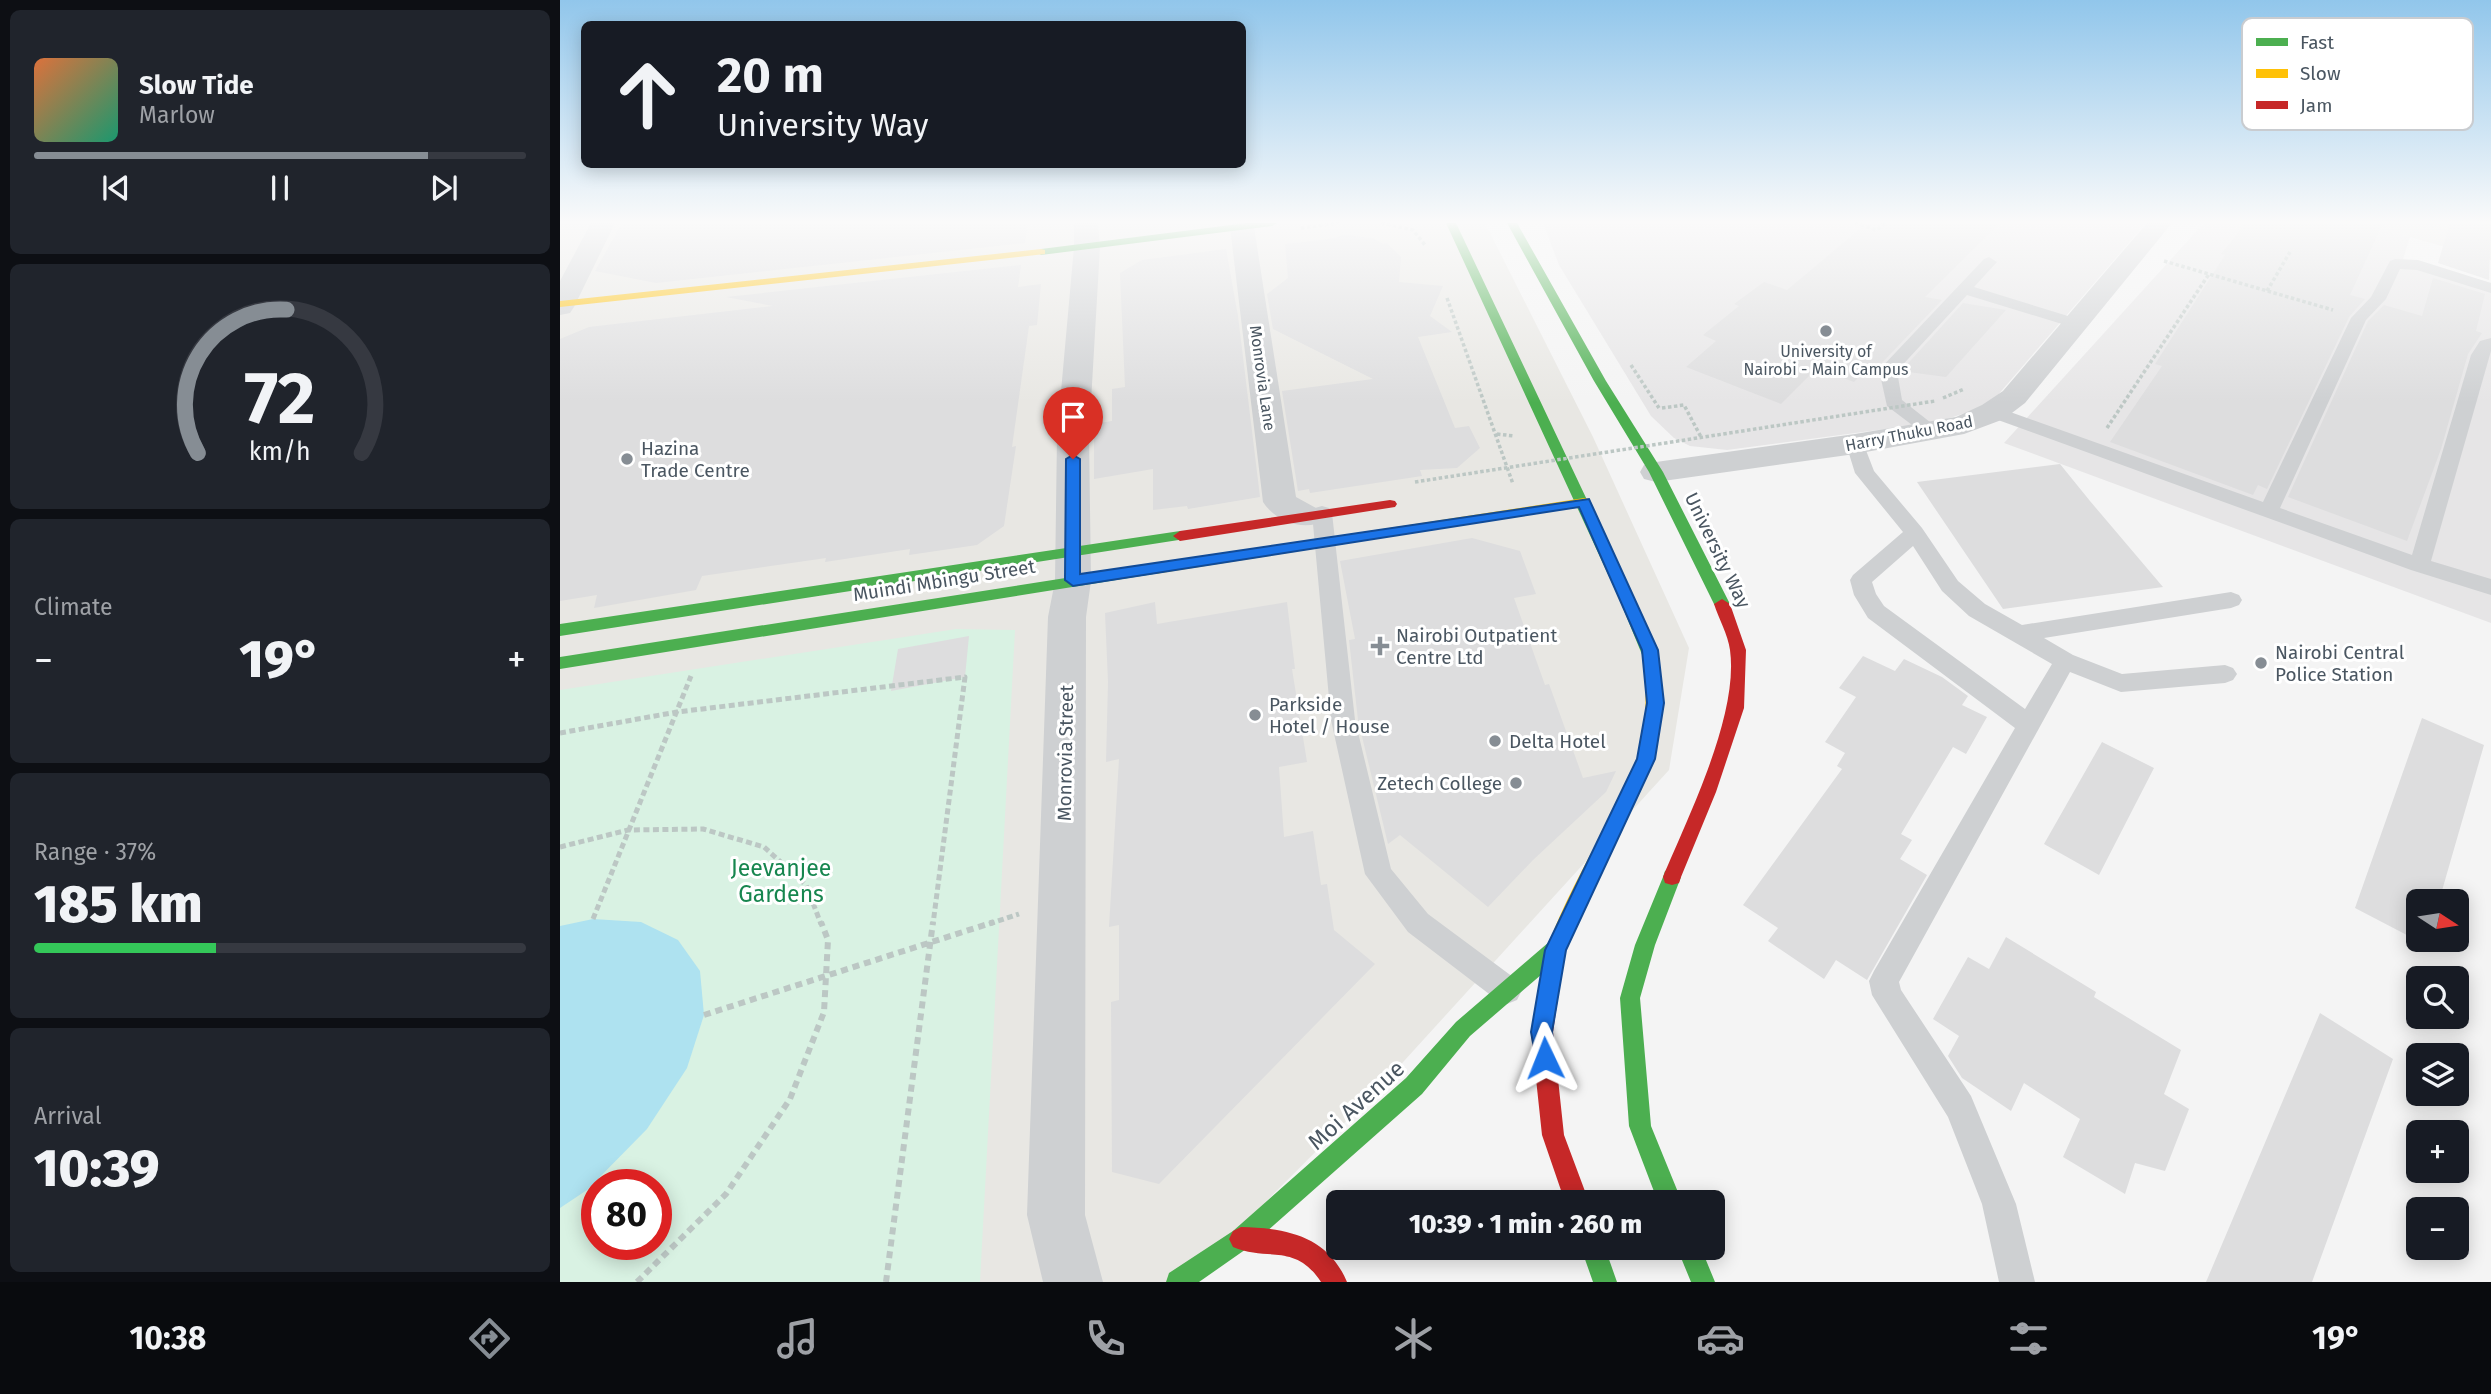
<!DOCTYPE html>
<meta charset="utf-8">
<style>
body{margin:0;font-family:"Fira Sans",sans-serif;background:#20242c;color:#f1f3f6;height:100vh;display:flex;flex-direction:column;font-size:26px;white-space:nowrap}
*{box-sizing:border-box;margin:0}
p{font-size:23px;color:#9ea1a6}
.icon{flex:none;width:38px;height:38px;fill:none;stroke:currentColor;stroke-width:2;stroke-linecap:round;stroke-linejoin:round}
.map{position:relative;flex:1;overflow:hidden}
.side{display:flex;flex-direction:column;gap:10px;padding:10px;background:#0d0f14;width:560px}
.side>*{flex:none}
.hud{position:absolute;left:21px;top:21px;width:665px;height:147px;border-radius:10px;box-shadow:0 4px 18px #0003;background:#171b24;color:#f1f3f6;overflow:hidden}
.needle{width:46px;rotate:102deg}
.tools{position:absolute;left:1846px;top:889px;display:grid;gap:14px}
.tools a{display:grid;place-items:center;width:63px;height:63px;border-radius:10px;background:#171b24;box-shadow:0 4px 18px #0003;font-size:35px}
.speed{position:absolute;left:21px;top:1169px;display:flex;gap:14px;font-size:35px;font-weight:700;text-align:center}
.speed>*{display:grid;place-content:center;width:91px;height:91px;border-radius:50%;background:#171b24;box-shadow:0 4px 18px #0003;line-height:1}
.speed .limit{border:10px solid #d22;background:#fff;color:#111}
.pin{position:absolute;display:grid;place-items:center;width:60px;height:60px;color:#fff;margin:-72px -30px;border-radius:50% 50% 50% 0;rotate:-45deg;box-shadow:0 0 7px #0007}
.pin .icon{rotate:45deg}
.me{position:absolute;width:77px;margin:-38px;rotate:358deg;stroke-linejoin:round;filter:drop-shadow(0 0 5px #0008)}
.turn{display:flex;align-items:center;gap:24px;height:147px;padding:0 21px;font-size:32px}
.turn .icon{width:91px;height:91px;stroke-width:2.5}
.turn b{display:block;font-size:49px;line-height:60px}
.big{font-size:52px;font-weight:800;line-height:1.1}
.side .tile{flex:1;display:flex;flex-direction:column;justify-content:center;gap:10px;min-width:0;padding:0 24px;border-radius:10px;background:#20242c}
.side .dial{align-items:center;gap:0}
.dial svg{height:182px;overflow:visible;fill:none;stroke:#363941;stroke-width:7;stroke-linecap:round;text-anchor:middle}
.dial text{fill:#f1f3f6;stroke:none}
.song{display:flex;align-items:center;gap:21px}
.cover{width:84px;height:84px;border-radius:10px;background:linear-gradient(135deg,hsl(20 70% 55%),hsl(160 70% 35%))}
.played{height:7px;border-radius:4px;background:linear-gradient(90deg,#868d94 80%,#363941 80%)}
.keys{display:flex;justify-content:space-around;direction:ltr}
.heat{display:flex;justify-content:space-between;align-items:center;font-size:38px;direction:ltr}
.charge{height:10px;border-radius:5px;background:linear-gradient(90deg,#34c759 37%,#363941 0)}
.trip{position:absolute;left:766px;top:1190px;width:399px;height:70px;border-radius:10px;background:#171b24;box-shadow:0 4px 18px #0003;font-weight:800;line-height:70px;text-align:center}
.tabs{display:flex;height:112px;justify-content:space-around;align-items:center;background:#090b0e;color:#9ea1a6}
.tabs .icon{width:49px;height:49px}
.tabs .selected{color:#868d94}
.tabs b{font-size:32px;color:#f1f3f6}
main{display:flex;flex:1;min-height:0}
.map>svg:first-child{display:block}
.commercial{fill:#e8e7e3;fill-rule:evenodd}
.education{fill:#e6e5e6}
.green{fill:#d9f2e3;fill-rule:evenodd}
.water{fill:#aee2f0}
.building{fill:#ddddde}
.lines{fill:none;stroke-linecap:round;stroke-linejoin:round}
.path-far2{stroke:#bcc7c4;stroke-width:3.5;stroke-dasharray:3.5 2.5;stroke-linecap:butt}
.path-far1{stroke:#bcc7c4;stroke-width:5;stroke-dasharray:6 3.5;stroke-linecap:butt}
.path{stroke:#bcc7c4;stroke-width:6;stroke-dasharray:7 5;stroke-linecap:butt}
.lane{fill:#ced0d2;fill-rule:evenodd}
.street{fill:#ced0d2;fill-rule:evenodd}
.fast{fill:#4caf50;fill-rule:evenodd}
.slow{fill:#ffc107;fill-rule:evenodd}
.jam{fill:#c62828;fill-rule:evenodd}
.path-bridge{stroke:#bcc7c4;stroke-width:3.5;stroke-dasharray:3.5 2.5;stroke-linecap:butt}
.route{fill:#1a73e8;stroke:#114b97;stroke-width:2}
.poi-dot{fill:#868d94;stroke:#fff;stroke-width:2.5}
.labels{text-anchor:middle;stroke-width:6;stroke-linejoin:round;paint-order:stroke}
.far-poi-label{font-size:16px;fill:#4a5661;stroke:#fff}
.far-street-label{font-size:16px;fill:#4a5661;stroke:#fff}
.poi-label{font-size:19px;fill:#4a5661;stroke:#fff;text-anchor:start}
.street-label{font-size:19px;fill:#4a5661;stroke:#fff}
.near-park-label{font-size:23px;fill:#17864f;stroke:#fff}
.near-street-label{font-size:23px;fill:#4a5661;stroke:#fff}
.key{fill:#fff;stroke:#c9ccd0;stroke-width:2}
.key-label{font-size:19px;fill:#4a5661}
</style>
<main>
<section class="side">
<div class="tile">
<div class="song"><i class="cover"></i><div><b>Slow Tide</b><p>Marlow</p></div></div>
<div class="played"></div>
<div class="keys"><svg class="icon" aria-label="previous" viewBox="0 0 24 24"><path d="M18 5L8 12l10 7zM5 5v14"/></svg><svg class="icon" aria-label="pause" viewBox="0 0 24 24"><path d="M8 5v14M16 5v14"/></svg><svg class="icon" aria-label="next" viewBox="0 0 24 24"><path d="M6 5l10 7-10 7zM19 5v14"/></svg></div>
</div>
<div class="tile dial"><svg viewBox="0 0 100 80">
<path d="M14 69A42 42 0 1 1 86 69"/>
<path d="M14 69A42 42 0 0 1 53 6" stroke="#868d94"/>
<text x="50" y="56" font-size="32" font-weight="700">72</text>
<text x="50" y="72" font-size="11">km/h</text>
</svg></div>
<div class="tile"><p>Climate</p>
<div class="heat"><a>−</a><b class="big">19°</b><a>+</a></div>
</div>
<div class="tile"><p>Range · 37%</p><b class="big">185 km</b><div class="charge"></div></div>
<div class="tile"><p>Arrival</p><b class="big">10:39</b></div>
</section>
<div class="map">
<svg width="1931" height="1282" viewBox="0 0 1931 1282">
<rect width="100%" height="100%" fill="#f4f4f4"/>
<!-- commercial -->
<path class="commercial" d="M0,223h925l108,214 96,211 -20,122 -285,313 -198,199h-626zM37,1185h59v59h-59z
M1798,223h133v37l-81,-23z"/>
<!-- education -->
<path class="education" d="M983,223h603l-149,173 -17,12 -42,14 -211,28 -37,-4 -16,-8 -23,-22 -92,-151z
M1644,223h154l52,14 -7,22 88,24v340l-487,-180z"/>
<!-- green -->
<path class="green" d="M396,629l59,1 -35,652h-420v-592zM37,1185h59v59h-59z"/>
<!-- water -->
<path class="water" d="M33,919l48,3 37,18 22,31 4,44 -17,53 -40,61 -60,61 -27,18v-282z"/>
<!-- building -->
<path class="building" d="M62,223h406l-3,20 -369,40 -61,-12z
M1307,223h133l-75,74 17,3 -65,68 -9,-1 -14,15 -37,-14 -36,36 -95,-37 30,-26 -13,-6 36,-29 -5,-2 30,-22 23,8z
M1686,223h137l-33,72 15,4 -16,18 -82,172 -9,-4 -5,10 -143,-53 52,-76 -7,-2 70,-109 -4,-1z
M1890,223h41l-2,57 -51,-17z
M784,235l29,3 10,6 4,-1 14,14 -2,25 44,4 -13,30 22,16 -34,5 37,91 14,-2 11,22 -23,20 -37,2 2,6 -112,17 -1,-4 -11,2 -16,-100 91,-12 -100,-50 -6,-35 21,-16 -3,-34 44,-5z
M666,249l12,67 22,181 -72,12 -1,-3 -34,4v-41l-59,10v-55l18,-3v-32l13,-2 -5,-114 22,-13z
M461,265l-3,22 23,-3 -4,41 -8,1 -17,121 4,-1 -12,80 -27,19 -68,10 1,-6 -85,13 1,-4 -124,18 -6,14 -102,18 3,-13 -37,6v-262l29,-12 184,-21 -47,-9z
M1873,278l52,16 -9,37 6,2 -14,21 -27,95 -34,92 -119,-44 80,-176 16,-16 38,11z
M1403,303l43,7 -60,67 -45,-6z
M1500,464l30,37 73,86 -160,22 -86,-127z
M912,538l48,13 16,43 -22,4 31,87 4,-1 34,94 33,-7 -10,21 -73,68 -45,47 -88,-72 -12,9 -30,-124 -9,-80 6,-1 -15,-78z
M595,602l2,22 130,-22 8,67h-3l15,93 -28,5 5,70 29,-6 8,54 6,-1 7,46 41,34 -216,220 -47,-12 -1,-170 8,-2v-75l-10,2 10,-168 -13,3 2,-80 -3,-69z
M409,636l-4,41 -74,14 7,-42z
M1303,656l32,15 9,-12 38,18 26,19 -6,9 25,12 -21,37 -13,-7 -52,87 11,6 -12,19 27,16 -60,105 -31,-20 -12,19 -56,-38 10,-13 -35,-23 99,-136 -5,-3 8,-13 -20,-11 31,-45 -17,-9z
M1862,718l62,27 -45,156h-21v39h9l-1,5 -71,-37z
M1542,742l52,26 -55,107 -55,-31z
M1446,937l90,55 -2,5 87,53 -17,44 25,15 -24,62 -30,-8 -10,31 -62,-37 17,-38 -56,-36 -13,28 -49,-33 -14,-22 11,-20 -26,-17 35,-62 21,12z
M1760,1013l73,46 -81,223h-106z"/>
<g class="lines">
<!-- path-far2 -->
<path class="path-far2" d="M821,223l32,7 12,15
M1295,223l22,7 8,-7
M741,228l38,-5
M1604,261l169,49
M1707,291l23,-39
M887,298l66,186
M1071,365l28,43
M1383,398l21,-9
M1102,408l22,-3 17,32
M1547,428l102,-154
M937,434l17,2"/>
<!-- path-far1 -->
<path class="path-far1" d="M0,733l117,-21 288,-35 -32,247
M0,847l68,-17 75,-1 61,18 42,38 15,39
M33,919l98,-243
M429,924l30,-10"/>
<!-- path -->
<path class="path" d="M144,1015l290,-93
M77,1282l89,-88 64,-95 34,-87 4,-72 -7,-18
M326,1282l47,-360"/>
<!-- lane -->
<path class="lane" d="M1429,257l8,5 -23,25 107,33 2,3 -8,5 -108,-33 -70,76 5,29 38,30 -9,6 -7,-2 -37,-28 -8,-36 105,-111z
M1835,259l23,1 73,23v10l-74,-23 -17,-1 -14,30 -20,21 -86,188 132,47 59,-200 9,-14 11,-3v13l-60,210 60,18v16l-80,-25 -424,-154 -3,-4 9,-5 6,1 264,94 88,-184 20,-21 19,-36z
M1295,438l7,2 12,31 48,57 36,53 27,23 37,21 209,-33 8,3 3,5 -3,5 -8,3 -187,30 29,17 49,19 103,-9 8,3 4,6 -4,6 -8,3 -104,9 -51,-20 -171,310 2,8 70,106 45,108 19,78h-36l-17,-78 -34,-87 -76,-122 -3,-14 5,-10 141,-243 -147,-110 -14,-23 -4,-15 3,-5 50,-43 -48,-59 -9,-29zM1353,546l29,45 27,25 83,48 -27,45 -141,-103 -8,-12 -4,-12z
M762,506l7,2 3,5 23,207 36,149 37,45 89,66 5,10 -5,10 -10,4 -10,-4 -89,-68 -43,-58 -34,-154 -19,-207 3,-5z"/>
<!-- street -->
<path class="street" d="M31,223h24l-41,84 -4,6 -10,2v-34z
M514,223h24l2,24 -11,189 2,145 -5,36 -1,598 18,67h-60l-16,-67 21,-598 7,-36 2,-145 17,-189z
M672,223h20l2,4 42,270 20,11 5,8 -5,8c-19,5 -42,-5 -53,-22l-33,-275z
M1587,223h25l-147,180 -21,16 -40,15 -109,20 -199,28 -12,-3 -4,-7 4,-7 12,-3 199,-28 101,-17 26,-12 21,-14z"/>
<!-- fast -->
<path class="fast" d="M687,223h30l-5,3 -231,29 -5,-3 5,-3z
M886,223h10l202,427 -1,11h-12l-2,-4 -25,-61z
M947,223h10l89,158 57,91 67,132 -3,4h-10l-3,-4 -65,-132 -55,-91z
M620,531l7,5 -2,3 -625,97v-12z
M595,564l5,1 2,4 -2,4 -600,96v-12z
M1112,869l7,2 2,6 -26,68 -15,53 11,128 31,76h-24l-29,-76 -9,-128 15,-53 28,-68 2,-6z
M996,940l7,2 3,7 -3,7 -93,80 -48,58 -173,153 -50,35h-33l3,-9 64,-42 173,-153 50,-56 93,-80z
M1021,1248h24l12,34h-24z
M1117,1248h24l14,34h-24z"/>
<!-- slow -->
<path class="slow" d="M481,249l4,1v4l-485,53v-6z
M1024,498l5,1 2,3 -2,3 -434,69 -7,-5 7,-5z
M1091,651l6,2 2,4 5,46 -9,56 -89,190 -9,43 -7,3 -7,-3c-18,-40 81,-187 95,-235 9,-35 9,-64 5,-100l2,-4z"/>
<!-- jam -->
<path class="jam" d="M830,500l5,1 2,3 -2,3 -215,34 -7,-5 7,-5z
M1162,599l8,5 16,46 -2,58 -28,84 -35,85 -2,6 -7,2 -7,-2 -2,-6c25,-60 76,-162 67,-227 -2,-15 -11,-31 -16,-46z
M990,975l7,3 3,7 -7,47 11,103 25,67h-24l-23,-67 -11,-103 9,-47 3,-7z
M681,1227c45,1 87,9 106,55h-26c-26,-40 -54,-20 -88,-35l-4,-8 4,-8z"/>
<!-- path-bridge -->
<path class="path-bridge" d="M855,482l520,-81"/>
</g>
<!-- sky -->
<linearGradient id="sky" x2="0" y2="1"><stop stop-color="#91c6eb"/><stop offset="0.55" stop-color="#fafafa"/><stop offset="1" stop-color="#fafafa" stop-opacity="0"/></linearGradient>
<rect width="1931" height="403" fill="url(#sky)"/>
<!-- route -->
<path class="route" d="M513,455l7,4v115l509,-75 69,151 6,53 -9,56 -89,191 -14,82 3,26 -3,7 -7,3 -8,-3 -6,-33 14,-82 92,-191 10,-56 -5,-53 -63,-143 -506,79 -8,-6 1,-121z"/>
<!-- markers -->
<g class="poi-dot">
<circle cx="1266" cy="331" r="7"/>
<circle cx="67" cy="459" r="7"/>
<path d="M816.5 635.5h7v7h7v7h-7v7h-7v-7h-7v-7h7z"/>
<circle cx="1701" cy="663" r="7"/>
<circle cx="695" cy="715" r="7"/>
<circle cx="935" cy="741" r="7"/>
<circle cx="956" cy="783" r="7"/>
</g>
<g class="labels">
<!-- far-poi labels -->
<g class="far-poi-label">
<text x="1266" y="357">University of<tspan x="1266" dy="18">Nairobi - Main Campus</tspan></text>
</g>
<!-- far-street labels -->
<g class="far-street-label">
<text transform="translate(703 378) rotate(82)" y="6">Monrovia Lane</text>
<text transform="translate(1349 433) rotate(-11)" y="6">Harry Thuku Road</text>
</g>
<!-- poi labels -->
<g class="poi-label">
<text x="81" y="455">Hazina<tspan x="81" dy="22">Trade Centre</tspan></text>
<text x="836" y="642">Nairobi Outpatient<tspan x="836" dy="22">Centre Ltd</tspan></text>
<text x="1715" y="659">Nairobi Central<tspan x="1715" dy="22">Police Station</tspan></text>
<text x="709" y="711">Parkside<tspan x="709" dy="22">Hotel / House</tspan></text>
<text x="949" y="748">Delta Hotel</text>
<text x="942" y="790" text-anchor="end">Zetech College</text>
</g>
<!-- street labels -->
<g class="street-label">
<text transform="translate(1158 550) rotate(64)" y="7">University Way</text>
<text transform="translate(384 580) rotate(-9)" y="7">Muindi Mbingu Street</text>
<text transform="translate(505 753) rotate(-89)" y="7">Monrovia Street</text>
</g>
<!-- near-park labels -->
<g class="near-park-label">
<text x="221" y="876">Jeevanjee<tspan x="221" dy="26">Gardens</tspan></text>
</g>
<!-- near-street labels -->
<g class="near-street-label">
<text transform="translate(796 1105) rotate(-42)" y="8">Moi Avenue</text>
</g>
</g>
<!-- legend -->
<rect x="1682" y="18" width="231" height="112" rx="10" class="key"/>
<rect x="1696" y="38" width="32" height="8" fill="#4caf50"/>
<rect x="1696" y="69" width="32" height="9" fill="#ffc107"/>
<rect x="1696" y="101" width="32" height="8" fill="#c62828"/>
<g class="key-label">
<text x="1740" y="49">Fast</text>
<text x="1740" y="80">Slow</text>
<text x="1740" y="112">Jam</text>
</g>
</svg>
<div class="tools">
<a><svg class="needle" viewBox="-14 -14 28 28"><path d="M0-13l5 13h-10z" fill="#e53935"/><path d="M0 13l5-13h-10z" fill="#9ea1a6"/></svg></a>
<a><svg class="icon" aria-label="search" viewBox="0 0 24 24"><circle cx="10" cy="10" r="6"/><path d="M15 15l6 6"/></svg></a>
<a><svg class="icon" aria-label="layers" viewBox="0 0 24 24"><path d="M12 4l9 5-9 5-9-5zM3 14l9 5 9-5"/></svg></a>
<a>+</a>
<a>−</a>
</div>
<div class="speed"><div class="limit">80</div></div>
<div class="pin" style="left:513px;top:459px;background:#d93025"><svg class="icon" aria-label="arrive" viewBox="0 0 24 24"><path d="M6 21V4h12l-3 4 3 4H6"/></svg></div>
<svg class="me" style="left:985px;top:1058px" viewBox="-20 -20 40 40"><path d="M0-17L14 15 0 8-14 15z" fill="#1a73e8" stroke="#fff" stroke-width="4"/></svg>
<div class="trip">10:39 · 1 min · 260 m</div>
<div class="hud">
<div class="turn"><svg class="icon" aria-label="ahead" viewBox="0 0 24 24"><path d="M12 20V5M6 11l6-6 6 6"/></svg><div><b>20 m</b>University Way</div></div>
</div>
</div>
</main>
<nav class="tabs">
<b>10:38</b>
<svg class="icon selected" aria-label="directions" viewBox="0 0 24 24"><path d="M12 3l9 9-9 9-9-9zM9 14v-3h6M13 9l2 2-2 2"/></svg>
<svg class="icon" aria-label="music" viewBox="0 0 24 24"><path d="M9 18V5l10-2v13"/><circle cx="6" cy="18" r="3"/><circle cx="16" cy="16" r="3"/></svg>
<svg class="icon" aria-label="phone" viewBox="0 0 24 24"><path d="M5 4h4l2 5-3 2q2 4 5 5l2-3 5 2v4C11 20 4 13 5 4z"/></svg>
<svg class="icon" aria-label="climate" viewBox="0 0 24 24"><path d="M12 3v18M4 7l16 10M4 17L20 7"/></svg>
<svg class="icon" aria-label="car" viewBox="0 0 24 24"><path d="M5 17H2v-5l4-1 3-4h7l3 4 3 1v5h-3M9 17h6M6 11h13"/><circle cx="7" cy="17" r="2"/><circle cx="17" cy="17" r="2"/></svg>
<svg class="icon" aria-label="filters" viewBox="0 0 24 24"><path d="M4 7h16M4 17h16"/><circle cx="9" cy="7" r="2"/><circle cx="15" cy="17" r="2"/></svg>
<b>19°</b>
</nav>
